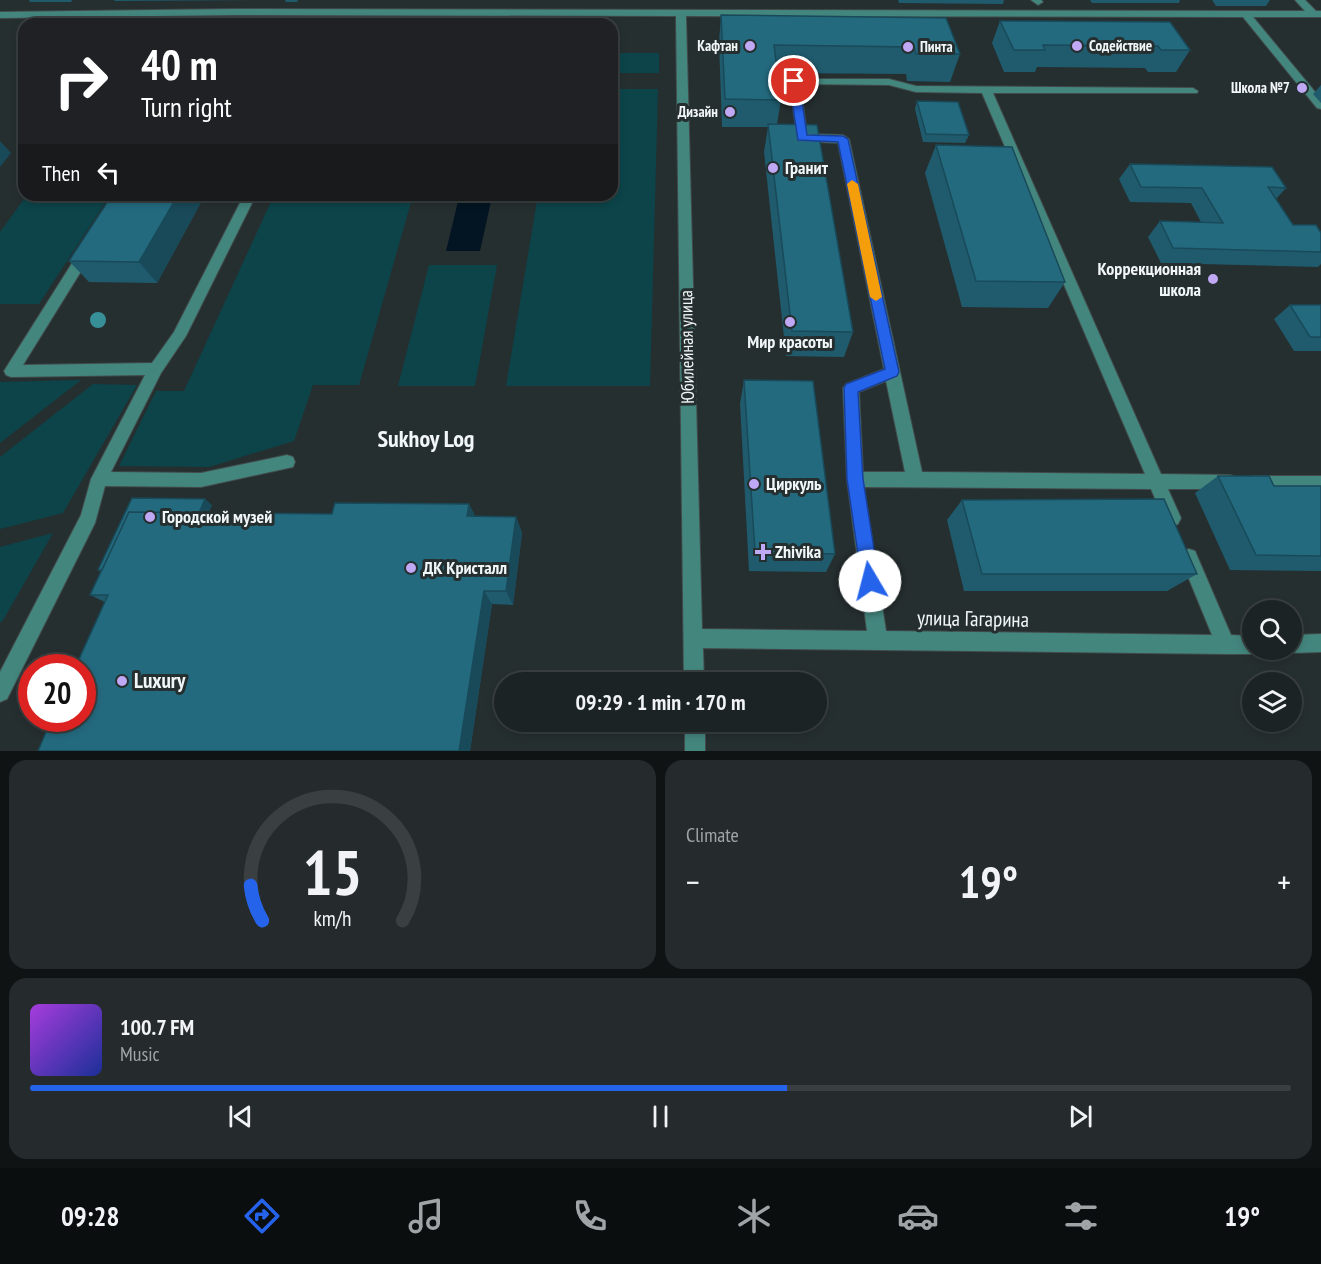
<!DOCTYPE html>
<meta charset="utf-8">
<style>
body{margin:0;font-family:"PT Sans Narrow",sans-serif;background:#252b2c;color:#f1f3f6;height:100vh;display:flex;flex-direction:column;font-size:22px;white-space:nowrap}
*{box-sizing:border-box;margin:0}
p{font-size:20px;color:#a0a4a6}
.icon{flex:none;width:33px;height:33px;fill:none;stroke:currentColor;stroke-width:2;stroke-linecap:round;stroke-linejoin:round}
.map{position:relative;height:751px;overflow:hidden}
.details{display:flex;flex-direction:column;gap:9px;padding:9px;background:#0f1314;flex:1}
.details>*{flex:none}
.hud{position:absolute;left:18px;top:18px;width:600px;height:183px;border-radius:18px;box-shadow:0 3px 9px #0003,0 0 0 2px #3a4041;background:#202124;color:#fff;overflow:hidden}
.buttons{position:absolute;left:1242px;top:600px;display:grid;gap:12px}
.buttons a{display:grid;place-items:center;width:60px;height:60px;border-radius:50%;background:#1c2324;box-shadow:0 3px 9px #0003,0 0 0 2px #3a4041;font-size:30px}
.speed{position:absolute;left:18px;top:654px;display:flex;gap:12px;font-size:30px;font-weight:700;text-align:center}
.speed>*{display:grid;place-content:center;width:78px;height:78px;border-radius:50%;background:#1c2324;box-shadow:0 3px 9px #0003,0 0 0 2px #3a4041;line-height:1}
.speed .limit{border:9px solid #d22;background:#fff;color:#111}
.pin{position:absolute;display:grid;place-items:center;width:51px;height:51px;color:#fff;margin:-26px;border:3px solid #fff;border-radius:50%;box-shadow:0 2px 6px #0007}
.me{position:absolute;width:66px;margin:-33px;rotate:352deg;stroke-linejoin:round;filter:drop-shadow(0 0 4px #0008)}
.turn{display:flex;align-items:center;gap:21px;height:126px;padding:0 24px;font-size:27px}
.turn .icon{width:78px;height:78px;stroke-width:2.5}
.turn b{display:block;font-size:42px;line-height:51px}
.then{display:flex;align-items:center;height:57px;padding:0 24px;background:#0003;gap:12px;font-size:22px}
.big{font-size:45px;font-weight:700;line-height:1.1}
.details .widget{flex:1;display:flex;flex-direction:column;justify-content:center;gap:9px;min-width:0;padding:0 21px;border-radius:18px;background:#252b2c}
.details .dial{align-items:center;gap:0}
.dial svg{height:156px;overflow:visible;fill:none;stroke:#3a4041;stroke-width:7;stroke-linecap:round;text-anchor:middle}
.dial text{fill:#f1f3f6;stroke:none}
.song{display:flex;align-items:center;gap:18px}
.cover{width:72px;height:72px;border-radius:9px;background:linear-gradient(135deg,hsl(280 70% 55%),hsl(230 70% 35%))}
.played{height:6px;border-radius:3px;background:linear-gradient(90deg,#2563eb 60%,#3a4041 60%)}
.keys{display:flex;justify-content:space-around;direction:ltr}
.heat{display:flex;justify-content:space-between;align-items:center;font-size:33px;direction:ltr}
.details .tiles{flex:1;display:grid;gap:9px;grid-template-columns:1fr 1fr}
.widget:last-child{grid-column:span 2}
.trip{position:absolute;left:494px;top:672px;width:333px;height:60px;border-radius:30px;background:#1c2324;box-shadow:0 3px 9px #0003,0 0 0 2px #3a4041;font-weight:700;line-height:60px;text-align:center}
.tab-bar{display:flex;height:96px;justify-content:space-around;align-items:center;background:#0b0e0e;color:#a0a4a6}
.tab-bar .icon{width:42px;height:42px}
.tab-bar .active{color:#2563eb}
.tab-bar b{font-size:27px;color:#f1f3f6}
.map>svg:first-child{display:block}
.green{fill:#0c444a}
.water{fill:#031522}
.lines{fill:none;stroke-linecap:round;stroke-linejoin:round}
.minor-casing{stroke:#424b4c;stroke-width:2}
.minor{fill:#43867e;fill-rule:evenodd}
.tree{fill:#378f97}
.wall{fill:#1f5b6d}
.shaded-wall{fill:#194a59}
.building{fill:#246a7f;stroke:#194a59;stroke-width:1.5}
.route{fill:#2563eb;stroke:#184099;stroke-width:1.5}
.slow{fill:#f59e0b}
.poi-dot{fill:#bfa8f4;stroke:#262f30;stroke-width:2}
.labels{text-anchor:middle;stroke-width:6;stroke-linejoin:round;paint-order:stroke}
.far-poi-label{font-size:15px;font-weight:bold;fill:#f1f6f7;stroke:#262f30;text-anchor:end}
.poi-label{font-size:18px;font-weight:bold;fill:#f1f6f7;stroke:#262f30;text-anchor:start}
.street-label{font-size:18px;fill:#f1f6f7;stroke:#262f30}
.near-street-label{font-size:21px;fill:#f1f6f7;stroke:#262f30}
.near-poi-label{font-size:21px;font-weight:bold;fill:#f1f6f7;stroke:#262f30;text-anchor:start}
.district-label{font-size:24px;font-weight:bold;fill:#f1f6f7;stroke:#262f30}
</style>
<div class="map">
<svg width="1321" height="751" viewBox="0 0 1321 751">
<rect width="100%" height="100%" fill="#262f30"/>
<!-- green -->
<path class="green" d="M612,53h47v20h-47z
M612,89h46l-8,297h-144l32,-191h74z
M27,195h83l-71,109h-39v-72z
M274,195h139l-54,190h-46l-19,56 -85,26 -90,-1 37,-75h28z
M429,265h68l-22,121h-77z
M81,380l-81,63v-61z
M93,384l44,1 -74,128 -63,16v-72z
M53,533l-51,89h-2v-75z"/>
<!-- water -->
<path class="water" d="M459,197h33l-12,54h-34z"/>
<g class="lines">
<defs>
<path id="minor" d="M1031,0h10l2,2 -5,3z
M1295,0h10l11,11h5v6h-68l68,82v10l-4,-1 -74,-91 -557,-1 16,613 165,2 -20,-152 -4,-91 3,-4 38,-15 -46,-226 -40,-2 -9,-60 1,-2h99l27,7 277,2 5,3 -1,2h-204l168,381 69,1 6,2 2,5 -2,5 -6,2h-62l13,29 -3,6 -6,2 -6,-2 -15,-35 -287,-2 22,144 326,4 -32,-78 3,-6 6,-2 6,2 36,84 21,1v14h8l-8,4h-26l-523,-6 1,34h-20l-8,-666 -443,-1 -233,3v-6l233,-3 1072,2zM800,84l89,1 27,7 66,1 163,381 -223,-2 -73,-333 -6,-4 -36,-1zM886,381l19,91h-42l-4,-80z
M244,195h12l-70,141 -25,37 -50,99 90,1 86,-18 6,2 2,5 -2,5 -92,20 -96,-1 -10,37 -88,176 -7,3v-30l81,-157 10,-36 54,-104 -134,2 -5,-2 -2,-4 77,-122 5,-2 7,5 -70,113 129,-2 22,-31z
M1254,476h67v14h-67l-6,-2 -2,-5 2,-5z
M1321,634v18l-29,1 -7,-2 7,-1v-15z
M685,722h20v29h-20z"/>
</defs>
<!-- minor casing -->
<use href="#minor" class="minor-casing"/>
<!-- minor -->
<use href="#minor" class="minor"/>
</g>
<!-- trees -->
<circle class="tree" cx="98" cy="320" r="8"/>
<!-- wall -->
<path class="wall" d="M29,0h43l-1,2h-41z
M114,0h155l-154,1z
M285,0h13l-1,2h-11z
M898,0h106l-1,4 -104,-1z
M1090,0h90l-1,3h-87z
M1212,0h58l-4,6h-50z
M721,15l239,39 -10,28 -43,-1 -1,-7 -128,-1 3,27 -4,24 76,208 -9,25 -58,-1 -22,-204 4,-25h-46l-3,-85z
M1000,21l190,29 -14,22h-28l-3,-4 -108,-1 -2,5h-31l-12,-29z
M1321,85v18l-8,-9z
M917,101l52,34 -4,8 -42,-1 -8,-33z
M936,145l129,137 -17,26 -86,-1 -37,-134z
M1130,164l156,24 -10,11 17,26 28,8v31l-3,3 -157,-4 -13,-26 12,-16 41,1 -10,-19 -61,-1 -11,-23z
M112,195h93l-48,88 -68,-1 -20,-21z
M1290,305h31v46h-27l-20,-32z
M744,380l91,174 -9,18 -77,-1 -9,-167z
M1218,476l56,10h47v85l-91,-1 -35,-77z
M962,500l235,74 -30,17h-203l-17,-71z
M469,504l6,12 41,1 6,16 -9,72 -21,-1 -22,147h-432l67,-149 -15,-7 11,-23 -3,-2 114,-65 -4,8 124,1z"/>
<!-- shaded-wall -->
<path class="shaded-wall" d="M0,141l11,12 -11,14z
M178,195h27l-48,88 -18,-21z
M205,499l7,6 -10,24 -7,-6z
M469,504l8,16 -10,-4z
M516,517l6,16 -9,72 -7,-14z
M484,591l8,13 -22,147h-11z"/>
<!-- building -->
<path class="building" d="M721,15l225,3 14,36h-44l-2,-7 -140,-2 7,55 -56,-1z
M1000,21l170,1 20,28h-29l-3,-4 -115,-1 2,5h-31z
M917,101l41,1 11,33 -43,-1z
M768,124l49,1 36,207 -61,-1z
M936,145l76,2 53,135 -89,-1z
M1130,164l142,3 14,21 -18,-1 25,38h23l5,8v19l-148,-4 -13,-27 63,2 -21,-35 -61,-1z
M112,195h66l-39,67 -70,-1z
M1290,305h31v32h-11z
M744,380l69,1 22,173 -80,-2z
M1218,476h51l5,10h47v70l-65,-1z
M132,498l73,1 -6,14 -70,-1 -27,58h-4z
M1164,499l33,75h-215l-20,-74z
M335,503l134,1 -2,12 49,1 -10,74h-22l-25,160h-421l14,-33h30v-50h-7l33,-73h-18l39,-83 203,2z"/>
<!-- route -->
<path class="route" d="M794,78l5,3 8,54 36,1 5,3 51,233 -2,4 -39,16 5,87 16,102 -3,6 -6,2 -5,-2 -3,-6 -15,-102 -3,-91 2,-4 39,-15 -47,-227 -40,-2 -9,-59z"/>
<!-- slow -->
<path class="slow" d="M852,180l6,4 24,113 -6,4 -6,-4 -23,-113z"/>
<!-- markers -->
<g class="poi-dot">
<circle cx="750" cy="46" r="6"/>
<circle cx="1077" cy="46" r="6"/>
<circle cx="908" cy="47" r="6"/>
<circle cx="1302" cy="88" r="6"/>
<circle cx="730" cy="112" r="6"/>
<circle cx="773" cy="168" r="6"/>
<circle cx="1213" cy="279" r="6"/>
<circle cx="790" cy="322" r="6"/>
<circle cx="754" cy="484" r="6"/>
<circle cx="150" cy="517" r="6"/>
<path d="M760 543h6v6h6v6h-6v6h-6v-6h-6v-6h6z"/>
<circle cx="411" cy="568" r="6"/>
<circle cx="122" cy="681" r="6"/>
</g>
<g class="labels">
<!-- far-poi labels -->
<g class="far-poi-label">
<text x="738" y="51">Кафтан</text>
<text x="1089" y="51" text-anchor="start">Содействие</text>
<text x="920" y="52" text-anchor="start">Пинта</text>
<text x="1290" y="93">Школа №7</text>
<text x="718" y="117">Дизайн</text>
</g>
<!-- poi labels -->
<g class="poi-label">
<text x="785" y="174">Гранит</text>
<text x="1201" y="275" text-anchor="end">Коррекционная<tspan x="1201" dy="21">школа</tspan></text>
<text x="790" y="348" text-anchor="middle">Мир красоты</text>
<text x="766" y="490">Циркуль</text>
<text x="162" y="523">Городской музей</text>
<text x="775" y="558">Zhivika</text>
<text x="423" y="574">ДК Кристалл</text>
</g>
<!-- street labels -->
<g class="street-label">
<text transform="translate(687 347) rotate(-91)" y="6">Юбилейная улица</text>
</g>
<!-- near-street labels -->
<g class="near-street-label">
<text transform="translate(973 619) rotate(1)" y="7">улица Гагарина</text>
</g>
<!-- near-poi labels -->
<g class="near-poi-label">
<text x="134" y="688">Luxury</text>
</g>
<!-- district labels -->
<g class="district-label">
<text x="426" y="447">Sukhoy Log</text>
</g>
</g>
</svg>
<div class="buttons">
<a><svg class="icon" aria-label="search" viewBox="0 0 24 24"><circle cx="10" cy="10" r="6"/><path d="M15 15l6 6"/></svg></a>
<a><svg class="icon" aria-label="layers" viewBox="0 0 24 24"><path d="M12 4l9 5-9 5-9-5zM3 14l9 5 9-5"/></svg></a>
</div>
<div class="speed"><div class="limit">20</div></div>
<div class="pin" style="left:794px;top:81px;background:#d93025"><svg class="icon" aria-label="arrive" viewBox="0 0 24 24"><path d="M6 21V4h12l-3 4 3 4H6"/></svg></div>
<svg class="me" style="left:870px;top:581px" viewBox="-20 -20 40 40"><circle r="19" fill="#fff"/><path d="M0-13L10 11 0 6-10 11z" fill="#2563eb"/></svg>
<div class="trip">09:29 · 1 min · 170 m</div>
<div class="hud">
<div class="turn"><svg class="icon" aria-label="right" viewBox="0 0 24 24"><path d="M7 20v-9h11M14 6l5 5-5 5"/></svg><div><b>40 m</b>Turn right</div></div>
<div class="then">Then<svg class="icon" aria-label="left" viewBox="0 0 24 24"><path d="M17 20v-9H6M10 6l-5 5 5 5"/></svg></div>
</div>
</div>
<section class="details">
<div class="tiles">
<div class="widget dial"><svg viewBox="0 0 100 80">
<path d="M14 69A42 42 0 1 1 86 69"/>
<path d="M14 69A42 42 0 0 1 8 51" stroke="#2563eb"/>
<text x="50" y="56" font-size="32" font-weight="700">15</text>
<text x="50" y="72" font-size="11">km/h</text>
</svg></div>
<div class="widget"><p>Climate</p>
<div class="heat"><a>−</a><b class="big">19°</b><a>+</a></div>
</div>
<div class="widget">
<div class="song"><i class="cover"></i><div><b>100.7 FM</b><p>Music</p></div></div>
<div class="played"></div>
<div class="keys"><svg class="icon" aria-label="previous" viewBox="0 0 24 24"><path d="M18 5L8 12l10 7zM5 5v14"/></svg><svg class="icon" aria-label="pause" viewBox="0 0 24 24"><path d="M8 5v14M16 5v14"/></svg><svg class="icon" aria-label="next" viewBox="0 0 24 24"><path d="M6 5l10 7-10 7zM19 5v14"/></svg></div>
</div>
</div>
</section>
<nav class="tab-bar">
<b>09:28</b>
<svg class="icon active" aria-label="directions" viewBox="0 0 24 24"><path d="M12 3l9 9-9 9-9-9zM9 14v-3h6M13 9l2 2-2 2"/></svg>
<svg class="icon" aria-label="music" viewBox="0 0 24 24"><path d="M9 18V5l10-2v13"/><circle cx="6" cy="18" r="3"/><circle cx="16" cy="16" r="3"/></svg>
<svg class="icon" aria-label="phone" viewBox="0 0 24 24"><path d="M5 4h4l2 5-3 2q2 4 5 5l2-3 5 2v4C11 20 4 13 5 4z"/></svg>
<svg class="icon" aria-label="climate" viewBox="0 0 24 24"><path d="M12 3v18M4 7l16 10M4 17L20 7"/></svg>
<svg class="icon" aria-label="car" viewBox="0 0 24 24"><path d="M5 17H2v-5l4-1 3-4h7l3 4 3 1v5h-3M9 17h6M6 11h13"/><circle cx="7" cy="17" r="2"/><circle cx="17" cy="17" r="2"/></svg>
<svg class="icon" aria-label="filters" viewBox="0 0 24 24"><path d="M4 7h16M4 17h16"/><circle cx="9" cy="7" r="2"/><circle cx="15" cy="17" r="2"/></svg>
<b>19°</b>
</nav>
